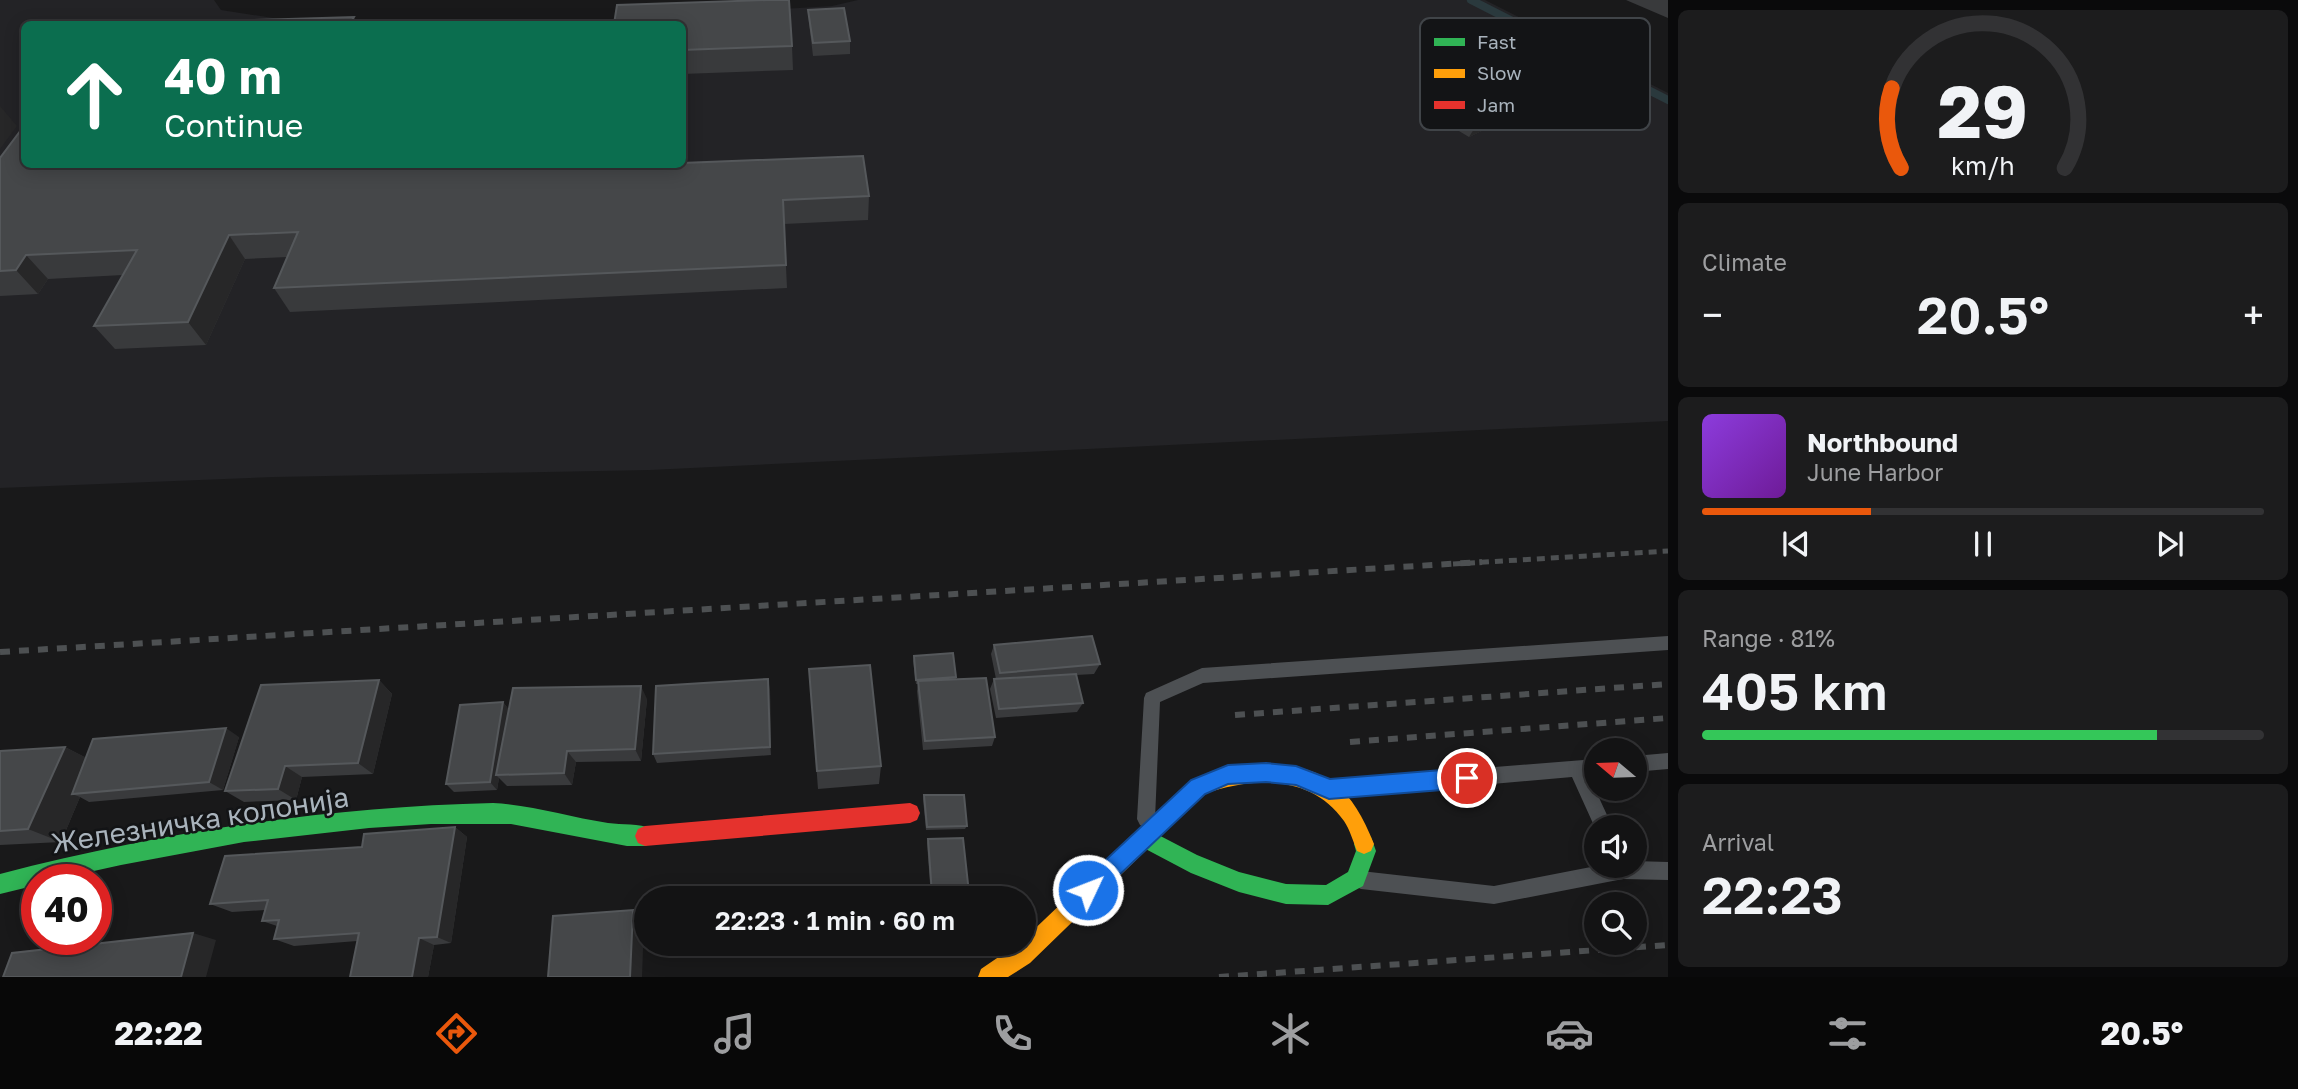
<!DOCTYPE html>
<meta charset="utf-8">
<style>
body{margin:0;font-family:"Golos Text",sans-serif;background:#1c1c1d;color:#f1f3f6;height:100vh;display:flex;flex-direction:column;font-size:26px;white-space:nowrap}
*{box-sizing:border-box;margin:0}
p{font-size:23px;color:#9d9ea0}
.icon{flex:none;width:38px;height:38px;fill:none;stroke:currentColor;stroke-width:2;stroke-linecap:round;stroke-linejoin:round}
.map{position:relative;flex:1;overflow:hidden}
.sheet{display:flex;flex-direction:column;gap:10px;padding:10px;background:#0a0a0b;width:630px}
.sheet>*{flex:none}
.top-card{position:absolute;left:21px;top:21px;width:665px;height:147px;border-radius:10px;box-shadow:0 4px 18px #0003,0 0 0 2px #323234;background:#0b6e4f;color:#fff;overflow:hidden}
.needle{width:46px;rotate:289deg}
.buttons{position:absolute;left:1584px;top:738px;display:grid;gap:14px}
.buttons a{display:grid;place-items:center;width:63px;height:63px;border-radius:50%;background:#131314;box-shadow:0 4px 18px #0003,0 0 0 2px #323234;font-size:35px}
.speed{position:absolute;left:21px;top:864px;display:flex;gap:14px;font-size:35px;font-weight:700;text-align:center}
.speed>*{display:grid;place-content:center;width:91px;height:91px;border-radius:50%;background:#131314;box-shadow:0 4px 18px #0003,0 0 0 2px #323234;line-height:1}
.speed .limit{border:10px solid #d22;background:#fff;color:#111}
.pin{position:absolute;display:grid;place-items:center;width:60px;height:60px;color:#fff;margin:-30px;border:4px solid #fff;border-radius:50%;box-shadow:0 2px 7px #0007}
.me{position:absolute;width:77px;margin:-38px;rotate:47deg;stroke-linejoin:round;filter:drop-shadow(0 0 5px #0008)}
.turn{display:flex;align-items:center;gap:24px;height:147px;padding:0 28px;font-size:32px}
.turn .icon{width:91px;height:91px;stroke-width:2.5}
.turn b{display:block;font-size:49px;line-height:60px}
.big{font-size:52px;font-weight:600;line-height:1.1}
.sheet .widget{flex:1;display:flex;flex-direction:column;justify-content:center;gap:10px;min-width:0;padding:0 24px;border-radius:10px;background:#1c1c1d}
.sheet .dial{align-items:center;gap:0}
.dial svg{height:182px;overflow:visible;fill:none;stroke:#323234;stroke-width:7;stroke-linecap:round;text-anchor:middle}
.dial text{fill:#f1f3f6;stroke:none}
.song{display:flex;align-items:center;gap:21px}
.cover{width:84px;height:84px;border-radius:10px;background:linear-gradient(135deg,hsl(270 70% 55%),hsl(280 70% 35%))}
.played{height:7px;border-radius:4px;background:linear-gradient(90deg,#ea580c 30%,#323234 30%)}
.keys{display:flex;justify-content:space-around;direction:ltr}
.heat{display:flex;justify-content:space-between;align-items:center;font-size:38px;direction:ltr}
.charge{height:10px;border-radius:5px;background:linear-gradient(90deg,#34c759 81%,#323234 0)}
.trip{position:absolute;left:634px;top:886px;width:402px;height:70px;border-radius:35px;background:#131314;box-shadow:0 4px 18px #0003,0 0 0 2px #323234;font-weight:600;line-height:70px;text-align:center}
.dock{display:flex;height:112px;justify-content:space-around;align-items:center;background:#080808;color:#9d9ea0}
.dock .icon{width:49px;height:49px}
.dock .selected{color:#ea580c}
.dock b{font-size:32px;color:#f1f3f6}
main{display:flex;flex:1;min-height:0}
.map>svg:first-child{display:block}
.built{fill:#232326;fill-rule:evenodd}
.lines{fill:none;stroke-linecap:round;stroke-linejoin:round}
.stream{stroke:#2a393d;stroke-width:8}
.lane{fill:#4d5053;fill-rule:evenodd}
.fast{fill:#30b455;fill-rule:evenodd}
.slow{fill:#ff9f0a;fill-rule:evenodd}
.jam{fill:#e5322d;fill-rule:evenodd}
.rail-far1{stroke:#4d5052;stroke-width:5;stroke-dasharray:8 6;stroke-linecap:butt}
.rail{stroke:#4d5052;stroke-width:6;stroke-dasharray:10 9;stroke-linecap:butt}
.wall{fill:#393a3c}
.shaded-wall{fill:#272728}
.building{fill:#454749;stroke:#55585b;stroke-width:2}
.route{fill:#1a73e8;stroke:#114b97;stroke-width:2}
.labels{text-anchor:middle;stroke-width:5;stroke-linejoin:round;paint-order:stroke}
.near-street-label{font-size:28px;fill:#a9b3bc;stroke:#131416}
.key{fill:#131416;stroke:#404448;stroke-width:2}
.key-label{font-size:19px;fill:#a9b3bc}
</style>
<main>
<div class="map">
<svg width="1668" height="977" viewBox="0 0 1668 977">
<rect width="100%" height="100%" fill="#19191a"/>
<!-- built -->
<path class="built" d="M0,0h214l7,10 78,12 280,-1 253,-15 26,-6h627l183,93v328l-1018,49 -376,7 -274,11zM24,24h658v140h-658z"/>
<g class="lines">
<!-- stream -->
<path class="stream" d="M1471,0l197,100"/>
<!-- lane -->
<path class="lane" d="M1668,636v14l-465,33 -43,19 -5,117 -3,6 -6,3 -6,-3 -3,-6 7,-121 2,-5 56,-25z
M1668,753v16l-34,3v-16z
M1596,759v16l-7,1 24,52h-17v2l-24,-53 -227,20 -6,-3 -3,-6 3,-6 6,-3z
M1634,861l34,1v18l-45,-1 -129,25 -133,-15 -6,-3 -3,-6 3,-6 6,-3 133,15 102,-20h38z"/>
<!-- fast -->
<path class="fast" d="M493,803c39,2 76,14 115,20 14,2 31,0 44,6l3,7 -3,7 -7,3h-18l-116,-22h-80l-62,4 -125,14 -123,23 -68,15h-16v5l-37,9v-20c163,-42 325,-67 493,-71z
M1145,828l52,27 42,17 47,12 40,1 22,-13 8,-21 -2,-7 3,-7 7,-3 7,3 5,14 -13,35 -35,19 -42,-1 -47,-12 -48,-19 -53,-28 -3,-7 3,-7z"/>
<!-- slow -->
<path class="slow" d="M1260,763c64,2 91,22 114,81l-3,7 -7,3 -7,-3c-4,-10 -7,-21 -13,-30 -33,-47 -91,-44 -140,-27l-174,169 -22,14h-30l3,-8 38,-26h5v-4l167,-159 27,-10z"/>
<!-- jam -->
<path class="jam" d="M910,803l7,3 3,7 -3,7 -7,3 -265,23 -7,-3 -3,-7 3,-7 7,-3z"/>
<!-- rail-far1 -->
<path class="rail-far1" d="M1453,564l215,-13"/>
<!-- rail -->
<path class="rail" d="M0,652l1482,-90
M1235,715l433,-31
M1350,742l318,-24
M1219,977l449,-32"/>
</g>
<!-- wall -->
<path class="wall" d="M1626,0h42v18z
M808,10l42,31v13l-37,2 -4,-33z
M682,24l110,22 1,24 -111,4z
M1442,103l57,11 -9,13 -21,10 -35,-21z
M0,158l869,38 -1,24 -84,4 3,64 -497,24 -16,-24 13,-31 -42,2 -39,86 -91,4 -21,-23 29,-51 -75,4 -10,15 -38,2z
M994,645l106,19 -6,10 -18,1 7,28 -6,9 -81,6 -6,-29 4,-10h2l-5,-25z
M914,656l42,21v3l39,57 -3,9 -69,4 -6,-59 1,-7h-2l-3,-23z
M809,669l72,97 -2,18 -61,5z
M379,680l13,14 -19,80 -71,3 -6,23 -52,2 -19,-11z
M770,689l1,66 -114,8 -4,-9z
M647,699l-6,62 -65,1 -4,23 -65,1 -8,-8 -2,12 -43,2 -8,-8 57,-82 6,8z
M239,737l-16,53 -134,12 -9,-5 -19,45 -61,3v-94l65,-4 21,11z
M924,795l43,31 -2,3 -39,1 -3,-31z
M455,827l12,10 -16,106 -17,2 -6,32h-78l7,-36 -63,5 -20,-7 3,-13 -15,-5 3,-11 -33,2 -22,-8 152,-57z
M928,839l41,54 -1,3 -37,1 -4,-54z"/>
<!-- shaded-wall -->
<path class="shaded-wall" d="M354,17l3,7h-7z
M0,106l17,20 -17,23z
M1499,114l-9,13 -21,10 8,-13z
M229,235l16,24 -39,86 -18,-23z
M26,255l22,24 -10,15 -22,-24z
M768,679l2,10 1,66 -1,-8z
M379,680l13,14 -19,80 -15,-11z
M641,686l6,13 -6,62 -6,-12z
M503,702l7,9 -14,64 3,3 -2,12 -7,-8z
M226,728l13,9 -16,53 -14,-8z
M65,747l30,15 -23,32 8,3 -19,45 -33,-13z
M567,751l9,11 -4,23 -8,-12z
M285,766l17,11 -6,23 -18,-11z
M455,827l12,10 -16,106 -14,-6z
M633,910l11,12 -2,55h-12z
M193,933l23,7 -10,37h-25z
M419,938l15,7 -6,32h-16z"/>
<!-- building -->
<path class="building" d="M767,0h22l3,46 -110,4v-26h-68l3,-19z
M844,8l6,33 -37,2 -5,-33z
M354,17l-4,7h-221z
M24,126v38l614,1 44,-1v-1l181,-7 6,40 -86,4 3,65 -512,23 24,-56 -69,3 -41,87 -94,4 43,-76 -111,5 -10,15 -16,1v-113z
M1092,636l8,28 -100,9 -6,-28z
M953,653l3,24 -40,3 -2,-24z
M870,665l11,101 -64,5 -8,-102z
M1076,674l7,29 -84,6 -5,-30z
M986,678l9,59 -70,4 -7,-60z
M768,679l2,68 -117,7 3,-68z
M379,680l-21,83 -73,3 -7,23 -53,2 36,-106z
M641,686l-6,63 -68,2 -3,22 -68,2 17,-87z
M503,702l-13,80 -44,2 14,-79z
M226,728l-17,54 -137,12 21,-55z
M65,747l-37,82 -28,2v-80z
M924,795h40l3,31 -40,1z
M455,827l-18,110 -18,1 -7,39h-62l9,-44 -85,6 5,-19 -17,1 6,-21 -58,4 15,-48 137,-9 2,-13z
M963,838l6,55 -37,1 -4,-55z
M633,910l-3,67h-82l5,-61z
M193,933l-12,44h-178l9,-24z"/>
<!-- route -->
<path class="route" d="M1266,763l30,3 34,13 137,-11 7,3 3,7 -3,7 -7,3 -138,11 -33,-14 -30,-3 -38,2 -23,10 -109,103 -8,3 -7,-3 -3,-7 3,-7 110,-103 37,-15z"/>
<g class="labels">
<!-- near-street labels -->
<g class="near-street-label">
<text transform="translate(200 820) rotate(-9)" y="10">Железничка колонија</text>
</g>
</g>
<!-- legend -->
<rect x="1420" y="18" width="230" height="112" rx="10" class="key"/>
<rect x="1434" y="38" width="31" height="8" fill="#30b455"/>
<rect x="1434" y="69" width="31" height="9" fill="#ff9f0a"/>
<rect x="1434" y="101" width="31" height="8" fill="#e5322d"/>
<g class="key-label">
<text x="1477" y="49">Fast</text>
<text x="1477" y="80">Slow</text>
<text x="1477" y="112">Jam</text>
</g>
</svg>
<div class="buttons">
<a><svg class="needle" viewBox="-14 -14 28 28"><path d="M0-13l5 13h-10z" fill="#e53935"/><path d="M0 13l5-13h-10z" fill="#9d9ea0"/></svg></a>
<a><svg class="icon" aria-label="sound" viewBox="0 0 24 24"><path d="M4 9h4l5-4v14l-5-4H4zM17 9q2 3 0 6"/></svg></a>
<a><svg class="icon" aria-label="search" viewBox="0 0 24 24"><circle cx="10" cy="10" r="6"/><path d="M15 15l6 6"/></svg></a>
</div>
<div class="speed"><div class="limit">40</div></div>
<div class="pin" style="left:1467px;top:778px;background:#d93025"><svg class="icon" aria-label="arrive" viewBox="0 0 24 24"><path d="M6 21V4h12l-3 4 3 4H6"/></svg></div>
<svg class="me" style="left:1088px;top:890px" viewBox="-20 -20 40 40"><circle r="17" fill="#1a73e8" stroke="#fff" stroke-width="3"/><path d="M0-11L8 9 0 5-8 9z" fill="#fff"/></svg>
<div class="trip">22:23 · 1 min · 60 m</div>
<div class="top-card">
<div class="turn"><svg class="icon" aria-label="ahead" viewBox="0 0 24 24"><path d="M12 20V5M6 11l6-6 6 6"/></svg><div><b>40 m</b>Continue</div></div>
</div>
</div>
<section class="sheet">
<div class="widget dial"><svg viewBox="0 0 100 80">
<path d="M14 69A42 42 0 1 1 86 69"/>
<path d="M14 69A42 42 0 0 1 10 34" stroke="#ea580c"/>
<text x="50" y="56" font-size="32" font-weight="700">29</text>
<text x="50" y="72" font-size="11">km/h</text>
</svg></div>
<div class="widget"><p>Climate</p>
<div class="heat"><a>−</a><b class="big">20.5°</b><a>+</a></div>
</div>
<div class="widget">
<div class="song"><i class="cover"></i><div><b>Northbound</b><p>June Harbor</p></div></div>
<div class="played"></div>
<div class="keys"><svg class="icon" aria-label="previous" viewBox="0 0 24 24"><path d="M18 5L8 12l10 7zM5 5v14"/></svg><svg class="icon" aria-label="pause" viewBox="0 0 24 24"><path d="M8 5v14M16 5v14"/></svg><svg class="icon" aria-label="next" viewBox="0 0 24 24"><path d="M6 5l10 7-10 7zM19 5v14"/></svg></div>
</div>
<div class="widget"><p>Range · 81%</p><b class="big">405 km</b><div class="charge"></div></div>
<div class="widget"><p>Arrival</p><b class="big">22:23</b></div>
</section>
</main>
<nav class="dock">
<b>22:22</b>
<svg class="icon selected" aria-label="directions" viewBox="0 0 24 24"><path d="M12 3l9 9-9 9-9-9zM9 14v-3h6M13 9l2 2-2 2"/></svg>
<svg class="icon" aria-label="music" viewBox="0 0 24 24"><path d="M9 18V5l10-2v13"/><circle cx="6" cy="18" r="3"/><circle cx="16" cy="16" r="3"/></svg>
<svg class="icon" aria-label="phone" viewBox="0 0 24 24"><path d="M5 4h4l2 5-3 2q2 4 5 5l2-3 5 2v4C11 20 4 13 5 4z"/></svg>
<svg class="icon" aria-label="climate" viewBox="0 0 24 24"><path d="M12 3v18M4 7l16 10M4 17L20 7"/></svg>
<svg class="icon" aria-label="car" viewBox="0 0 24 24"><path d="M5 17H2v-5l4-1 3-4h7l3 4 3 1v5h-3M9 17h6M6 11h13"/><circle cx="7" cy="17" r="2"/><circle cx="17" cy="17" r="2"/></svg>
<svg class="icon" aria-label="filters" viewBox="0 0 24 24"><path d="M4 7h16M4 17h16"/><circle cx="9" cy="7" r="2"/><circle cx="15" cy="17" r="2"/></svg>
<b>20.5°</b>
</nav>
